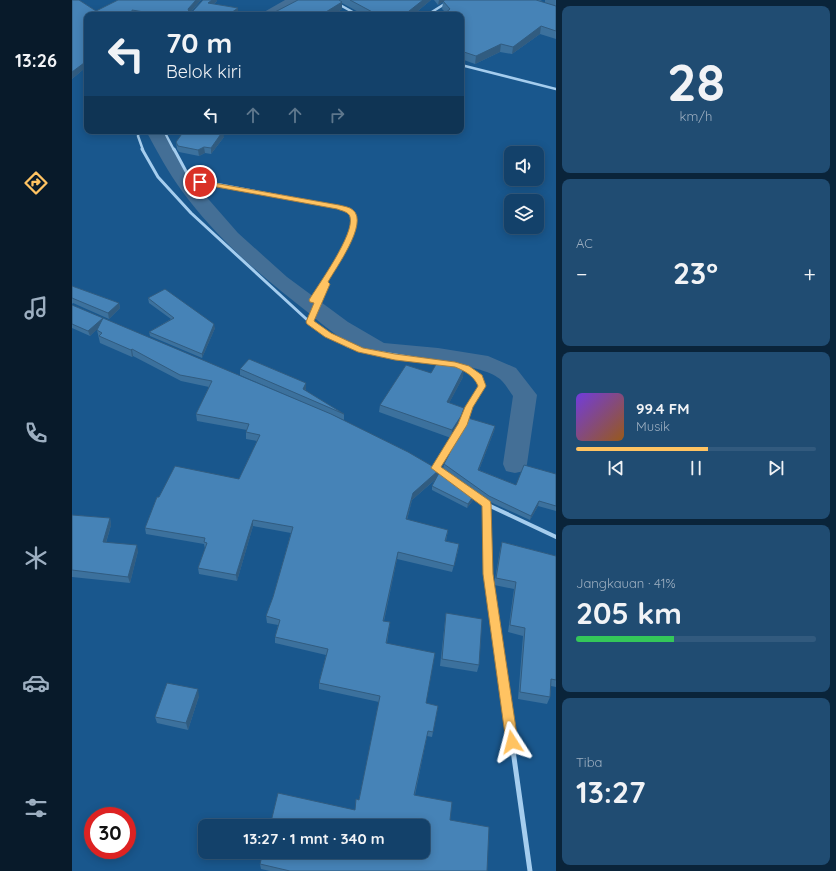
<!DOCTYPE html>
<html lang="id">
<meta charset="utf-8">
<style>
body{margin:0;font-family:Quicksand,sans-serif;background:#204c72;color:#f1f3f6;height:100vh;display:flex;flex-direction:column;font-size:15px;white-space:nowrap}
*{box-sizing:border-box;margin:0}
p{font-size:13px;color:#9dafc1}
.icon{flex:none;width:22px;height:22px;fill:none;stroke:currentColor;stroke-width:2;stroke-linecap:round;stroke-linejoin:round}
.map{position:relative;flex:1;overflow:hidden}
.panel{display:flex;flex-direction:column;gap:6px;padding:6px;background:#0a243a;width:280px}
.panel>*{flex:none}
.banner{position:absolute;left:12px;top:12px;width:380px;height:122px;border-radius:8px;box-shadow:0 2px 10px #0003,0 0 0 1px #325a7e;background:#13416a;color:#f1f3f6;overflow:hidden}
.fabs{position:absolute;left:432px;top:146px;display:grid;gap:8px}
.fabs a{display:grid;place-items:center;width:40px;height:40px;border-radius:8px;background:#13416a;box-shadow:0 2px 10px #0003,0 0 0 1px #325a7e;font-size:20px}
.speed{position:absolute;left:12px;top:807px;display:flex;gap:8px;font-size:20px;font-weight:700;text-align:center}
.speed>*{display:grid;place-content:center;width:52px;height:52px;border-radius:50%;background:#13416a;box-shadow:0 2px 10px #0003,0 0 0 1px #325a7e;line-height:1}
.speed .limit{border:6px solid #d22;background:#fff;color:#111}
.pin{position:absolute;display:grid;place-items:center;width:34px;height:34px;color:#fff;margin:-17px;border:2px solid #fff;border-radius:50%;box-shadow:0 1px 4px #0007}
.me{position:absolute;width:44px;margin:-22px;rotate:351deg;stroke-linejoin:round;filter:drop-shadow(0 0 3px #0008)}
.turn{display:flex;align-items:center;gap:14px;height:84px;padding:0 16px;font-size:18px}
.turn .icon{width:52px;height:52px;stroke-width:2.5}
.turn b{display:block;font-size:28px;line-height:34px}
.lanes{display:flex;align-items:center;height:38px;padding:0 16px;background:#0003;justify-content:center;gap:20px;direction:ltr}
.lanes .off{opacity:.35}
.big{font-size:30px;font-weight:700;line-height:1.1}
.panel .tile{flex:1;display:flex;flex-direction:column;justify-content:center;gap:6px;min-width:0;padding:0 14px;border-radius:8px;background:#204c72}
.panel .dial{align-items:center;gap:0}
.dial b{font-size:52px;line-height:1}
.song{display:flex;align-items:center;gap:12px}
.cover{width:48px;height:48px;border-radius:6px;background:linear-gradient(135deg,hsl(260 70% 55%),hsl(30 70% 35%))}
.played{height:4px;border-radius:2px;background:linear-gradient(90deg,#ffc362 55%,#325a7e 55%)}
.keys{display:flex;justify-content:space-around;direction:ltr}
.heat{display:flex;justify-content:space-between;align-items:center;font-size:22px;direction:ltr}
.charge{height:6px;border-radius:3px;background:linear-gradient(90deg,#34c759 41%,#325a7e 0)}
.trip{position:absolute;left:126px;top:819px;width:232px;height:40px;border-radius:8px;background:#13416a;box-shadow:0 2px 10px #0003,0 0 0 1px #325a7e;font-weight:700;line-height:40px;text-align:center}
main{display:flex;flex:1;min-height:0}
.menu{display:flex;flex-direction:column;width:72px;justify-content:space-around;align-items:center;background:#081a2a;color:#9dafc1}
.menu .icon{width:28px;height:28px}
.menu .selected{color:#ffc362}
.menu b{font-size:18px;color:#f1f3f6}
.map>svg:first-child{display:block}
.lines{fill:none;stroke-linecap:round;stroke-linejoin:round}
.canal{fill:#446f96;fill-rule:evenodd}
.minor-far3{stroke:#a5cdee;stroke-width:2.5}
.minor-far2{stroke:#a5cdee;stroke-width:3}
.minor-far1{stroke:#a5cdee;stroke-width:4}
.minor{stroke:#a5cdee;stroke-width:5}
.wall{fill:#3c719d}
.shaded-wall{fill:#315c80}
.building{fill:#4683b7;stroke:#315c80}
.route{fill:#ffc362;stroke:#a67f40}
</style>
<main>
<nav class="menu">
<b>13:26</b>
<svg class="icon selected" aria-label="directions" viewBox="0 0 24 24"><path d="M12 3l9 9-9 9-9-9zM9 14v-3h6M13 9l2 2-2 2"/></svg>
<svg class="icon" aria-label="music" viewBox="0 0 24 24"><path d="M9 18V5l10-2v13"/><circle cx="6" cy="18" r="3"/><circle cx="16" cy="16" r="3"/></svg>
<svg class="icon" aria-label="phone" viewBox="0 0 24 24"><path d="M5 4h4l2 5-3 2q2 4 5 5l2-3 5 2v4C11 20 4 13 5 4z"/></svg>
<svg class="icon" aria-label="climate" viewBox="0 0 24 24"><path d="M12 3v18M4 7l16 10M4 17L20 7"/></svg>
<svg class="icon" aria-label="car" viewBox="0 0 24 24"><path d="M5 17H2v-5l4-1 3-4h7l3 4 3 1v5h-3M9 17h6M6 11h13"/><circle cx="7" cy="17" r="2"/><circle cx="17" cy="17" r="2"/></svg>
<svg class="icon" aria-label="filters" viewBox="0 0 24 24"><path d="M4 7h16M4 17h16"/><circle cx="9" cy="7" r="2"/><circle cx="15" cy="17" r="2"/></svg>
</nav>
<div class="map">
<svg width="484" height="871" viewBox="0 0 484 871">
<rect width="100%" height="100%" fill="#19578d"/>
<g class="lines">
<!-- canal -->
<path class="canal" d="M213,0h17l-2,3 -21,12h-17l2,-3z
M74,131h16l34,54 42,48 49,44 61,45 36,21 54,5 50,8 28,12 21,27 -10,69 -3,7 -9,2 -9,-2 -3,-7 10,-68c-4,-5 -8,-13 -13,-17 -20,-17 -93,-19 -121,-22 -24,-6 -50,-27 -69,-43 -47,-36 -93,-75 -128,-123 -14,-19 -25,-40 -36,-60z"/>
<!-- minor-far3 -->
<path class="minor-far3" d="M259,0l27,15
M355,15l24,-15
M389,65l95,24
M67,131l-1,5 5,14
M92,131l10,19"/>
<!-- minor-far2 -->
<path class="minor-far2" d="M70,149l16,28 33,36 124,114 20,11
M102,149l14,26 6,5 145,27 13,6c5,28 -25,65 -39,88
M238,322l17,-38"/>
<!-- minor-far1 -->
<path class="minor-far1" d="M261,337l14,8 14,5 100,16 15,8 6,12 -13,21 -6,18 -28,43
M399,493l15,11 70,33
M414,504l2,70"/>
<!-- minor -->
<path class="minor" d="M416,573l42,298"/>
</g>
<!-- wall -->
<path class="wall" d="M0,0h7l17,11 22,-11h83l-10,12h1l11,-12h14v1l-3,3 24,4v6l-2,1h-149v53h-2l-13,11z
M226,0h133l-18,15h-49l-22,-12v6l-9,6h-58v-3z
M362,0h108l-2,1 5,2v-3h11v39l-16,-5 -28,20 -12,-2 -25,12 -14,-5v-44l-15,-2 -4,-4 1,-7 -5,3z
M152,137l-13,17 -6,-1 -6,3 -20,-4 -2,-3 -1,-7z
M0,286l47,17 1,5 -11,11 -36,-16 -1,1z
M76,298l67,30 -13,30 -52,-22 -1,-4 22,-13 -22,-16z
M0,305l366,170 36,24 -7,9 -35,-18v-4l4,-7 -24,21 -5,20 41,10 -2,11 13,3 -1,7 -6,21 -55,-13 -13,62 6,1 -3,21 39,60 12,3 -6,31 -5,-1 -12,59 35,25 37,51h1h-218l-9,-2 -1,-5 95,-54 4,-10 20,-98 -60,-13v-6l7,-28 -51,-12v-6l3,-12 -11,-2 -1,-7 7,-19 18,-64 -38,-7 -16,55 -38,-7 -1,-6 7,-19 -1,-5 -58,-10 -1,-6 14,-31 80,-18 18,-38 -11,-2v-7l1,-2 -50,-9 -1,-7 13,-27 -28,-6 -48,-25 -1,1 -32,-14 -3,-13 1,-2 -8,8 -18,-8z
M168,369l66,20v2l38,23v6l-104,-45z
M359,373l32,4 -14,26 14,12 -3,8 -9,15 -72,-26 1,-7z
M423,426l-1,5 -15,39 37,15 40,-11v37l-18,-5 -8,14 -42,-19 -45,-32 1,-5z
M0,515l38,3 1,7 -5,18 32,8 -8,32 -58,-6z
M430,542l54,14v131l-5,-1 -1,11 -3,7 -29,-5 5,-63 -15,-4 6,-43 -20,-4 6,-35z
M374,613l33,52 -2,7 -37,-6 5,-45z
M127,696l-11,34 -31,-7 -2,-6z"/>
<!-- shaded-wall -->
<path class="shaded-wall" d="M124,0h5l-13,15v-6z
M140,0h5v1l-8,7 -1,-5z
M351,0h8l-18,15h-9z
M367,0h8l-4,1v1l-5,3z
M270,2v7l-9,6h-12z
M166,8v6l-2,1h-8z
M469,26l-1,8 -28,20 1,-7z
M429,44l-1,8 -25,12 1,-8z
M12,63l1,5 -13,11v-7z
M151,131l1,6 -13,17v-6z
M132,147l1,6 -6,3 -1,-6z
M47,303l1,5 -11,11 -1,-6z
M31,318l1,5 -14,13 -2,-5z
M142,324l1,4 -13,30v-4z
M60,349l1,7 -1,1 -1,-7z
M392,369l-1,8 -17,32 1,-7z
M234,383v6l-3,6v-6z
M392,408l-1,7 -3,8 -9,15 1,-8z
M423,426l-1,5 -17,44 1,-5z
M367,470l-1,7 -26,23 -7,26 1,-7 7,-26z
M402,495v4l-7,9 1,-4z
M467,501l-1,5 -8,14 1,-4z
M38,518l1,7 -7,24 -1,-7z
M181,520v6l-16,55 -1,-6z
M65,545l1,6 -8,32 -2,-6z
M326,552l-1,7 -15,68 1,-6z
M126,689l1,7 -11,34 -2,-7z"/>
<!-- building -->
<path class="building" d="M0,0h7l17,11 22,-11h78l-8,9 1,3h3l11,-12h9l-4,3 30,5 -10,7h-66l-30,-5v5h-45v47l-3,1 -12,9z
M226,0h41l3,2 -21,13h-38l-8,-3z
M278,0h73l-19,15h-26z
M373,0h91l20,6v25l-15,-5 -28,21 -12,-3 -25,12 -15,-5v-36h-18l7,-6 -7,-8z
M112,131h39l-12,17 -7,-1 -6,3 -20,-4 -2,-4z
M0,286l47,17 -11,10 -36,-15z
M93,289l49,35 -12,30 -53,-22 25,-14 -26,-20z
M0,305l31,13 -15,13 -16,-7z
M31,318l228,96 77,38 31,18 -26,23 -7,26 42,11 -3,11 14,3 -5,22 -56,-14 -15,69 7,1 -4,21 49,10 -9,50 12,3 -5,26 -5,-1 -14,64 38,7 -2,18 39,7 -2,44h1h-198l-30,-7 3,-12h160v-26h-153l8,-33 77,17 1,-11 3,1 21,-104 -61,-13 9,-34 -53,-12 5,-17 -14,-4 7,-19 20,-70 -40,-7 -17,55 -38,-7 9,-25 -3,-1 1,-4 -60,-10 12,-31h2l16,-31 64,13 21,-44 -14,-3 3,-8 -53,-10 16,-33 -32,-6 -48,-26 -1,1 -32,-14 3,-3 -5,-3z
M177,359l57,24 -3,6 41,25 -104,-45z
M366,361l26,8 -17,33 17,6 -3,8 -9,14 -72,-25 26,-40 25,8z
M396,418l27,8 -17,44 38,15 8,-20 32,9v32l-17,-5 -8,15 -42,-20 -45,-32z
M368,471l34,24 -6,9 -36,-18z
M0,515l38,3 -7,24 34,3 -9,32 -56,-7z
M430,542l54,14v124l-5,-1 -1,18 -30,-5 5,-64 -15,-3 6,-43 -20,-4z
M374,613l36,6 -3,46 -37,-6z
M95,683l31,6 -12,34 -31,-6z"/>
<!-- route -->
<path class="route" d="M125,180l142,25c4,1 11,2 14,5 16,13 -18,59 -25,72l2,2 -16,37 17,12 32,15 32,6 60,8 14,4 13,9 4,11 -13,21 -6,18 -26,42 49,34 1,3 2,70 25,168 -2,3 -4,2 -5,-2 -1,-3 -23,-168 -1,-68 -51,-38 27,-44 7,-17 13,-21c-4,-10 -13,-15 -23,-19l-60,-7 -37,-8 -33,-15 -18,-13 -1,-2 8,-19 -4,-1 -1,-2c9,-15 46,-66 41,-83 -1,-5 -8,-6 -13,-8l-137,-25 -4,-2z"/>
</svg>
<div class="fabs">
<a><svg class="icon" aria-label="sound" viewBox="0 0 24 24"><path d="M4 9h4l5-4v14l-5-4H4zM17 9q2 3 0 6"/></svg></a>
<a><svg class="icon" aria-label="layers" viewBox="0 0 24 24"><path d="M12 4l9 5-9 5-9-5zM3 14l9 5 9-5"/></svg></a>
</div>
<div class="speed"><div class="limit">30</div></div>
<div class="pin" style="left:128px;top:182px;background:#d93025"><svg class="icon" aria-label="arrive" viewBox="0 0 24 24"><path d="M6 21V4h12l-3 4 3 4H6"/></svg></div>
<svg class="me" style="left:440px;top:742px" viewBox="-20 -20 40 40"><path d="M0-17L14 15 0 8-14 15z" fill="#ffc362" stroke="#fff" stroke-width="4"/></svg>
<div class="trip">13:27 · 1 mnt · 340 m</div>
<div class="banner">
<div class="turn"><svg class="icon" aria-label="left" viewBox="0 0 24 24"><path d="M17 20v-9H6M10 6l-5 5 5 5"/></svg><div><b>70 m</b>Belok kiri</div></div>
<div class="lanes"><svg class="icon" aria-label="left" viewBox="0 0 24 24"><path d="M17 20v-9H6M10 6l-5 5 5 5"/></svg><svg class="icon off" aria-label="ahead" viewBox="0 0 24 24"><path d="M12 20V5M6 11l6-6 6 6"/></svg><svg class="icon off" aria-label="ahead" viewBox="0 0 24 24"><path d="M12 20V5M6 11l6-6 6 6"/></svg><svg class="icon off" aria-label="right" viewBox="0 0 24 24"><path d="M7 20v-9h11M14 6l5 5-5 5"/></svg></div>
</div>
</div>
<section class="panel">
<div class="tile dial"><b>28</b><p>km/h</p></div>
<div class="tile"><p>AC</p>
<div class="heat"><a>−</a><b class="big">23°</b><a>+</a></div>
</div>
<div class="tile">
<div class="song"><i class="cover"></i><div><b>99.4 FM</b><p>Musik</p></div></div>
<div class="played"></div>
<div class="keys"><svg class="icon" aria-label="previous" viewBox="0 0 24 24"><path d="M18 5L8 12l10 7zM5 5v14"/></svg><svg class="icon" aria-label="pause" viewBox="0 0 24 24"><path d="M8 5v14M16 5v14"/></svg><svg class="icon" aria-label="next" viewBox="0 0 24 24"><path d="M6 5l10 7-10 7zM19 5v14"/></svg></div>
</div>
<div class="tile"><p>Jangkauan · 41%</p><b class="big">205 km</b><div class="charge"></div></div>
<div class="tile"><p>Tiba</p><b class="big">13:27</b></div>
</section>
</main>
